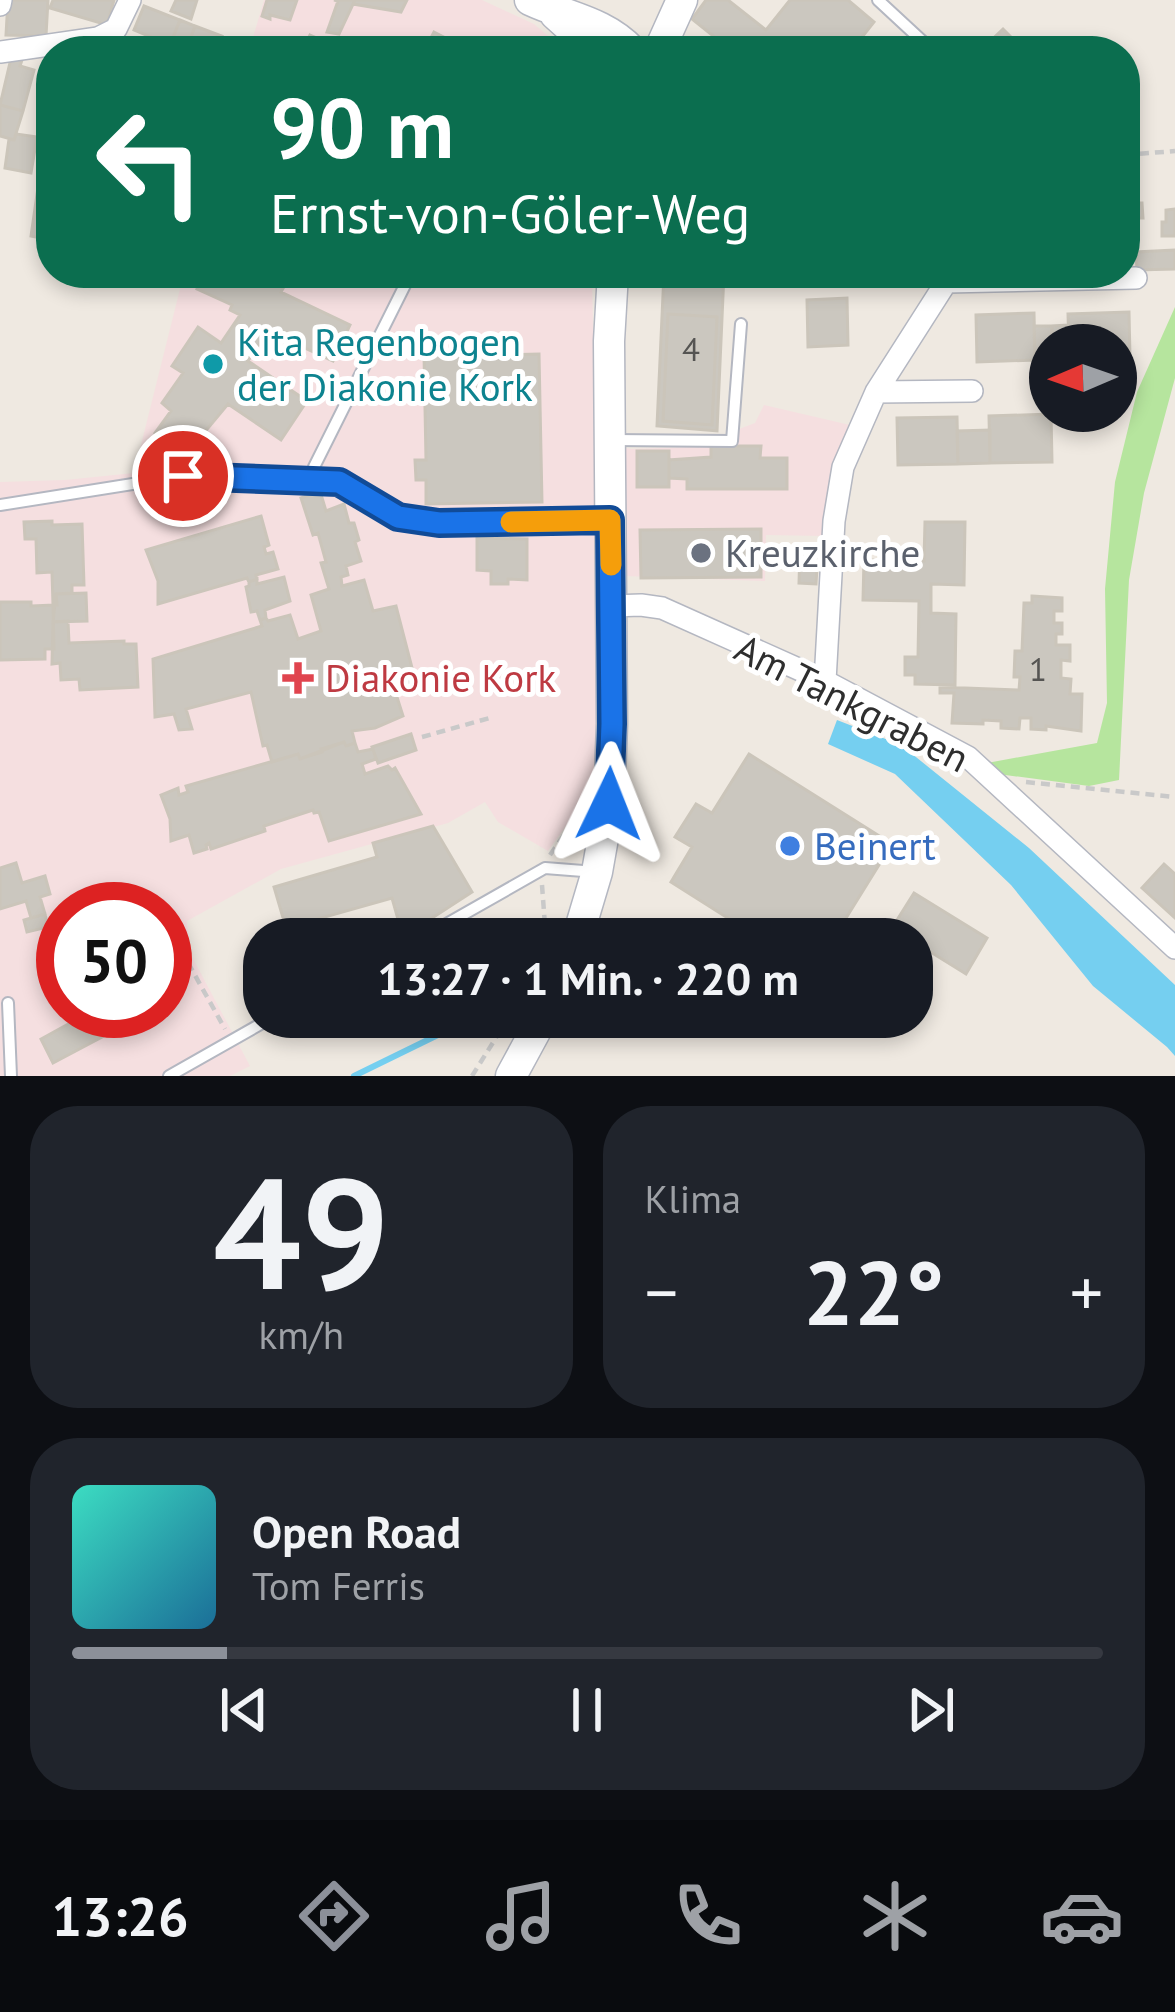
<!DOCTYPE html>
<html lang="de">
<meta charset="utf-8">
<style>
body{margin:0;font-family:"PT Sans",sans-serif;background:#20242c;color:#f1f3f6;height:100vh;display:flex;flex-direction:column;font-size:45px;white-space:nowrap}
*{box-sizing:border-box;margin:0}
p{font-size:39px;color:#9ea1a6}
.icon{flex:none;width:66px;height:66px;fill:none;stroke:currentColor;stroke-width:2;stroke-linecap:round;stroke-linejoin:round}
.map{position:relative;height:1076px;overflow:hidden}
.panel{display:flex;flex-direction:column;gap:30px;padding:30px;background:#0d0f14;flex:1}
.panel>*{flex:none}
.hud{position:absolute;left:36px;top:36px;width:1104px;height:252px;border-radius:48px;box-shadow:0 6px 18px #0003;background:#0b6e4f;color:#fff;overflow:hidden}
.needle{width:78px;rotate:268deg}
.fabs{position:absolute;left:1029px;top:324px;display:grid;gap:24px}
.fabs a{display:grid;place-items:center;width:108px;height:108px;border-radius:50%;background:#171b24;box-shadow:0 6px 18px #0003;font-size:60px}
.speed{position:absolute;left:36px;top:882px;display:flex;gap:24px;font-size:60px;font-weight:700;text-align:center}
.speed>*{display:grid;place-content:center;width:156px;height:156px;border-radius:50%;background:#171b24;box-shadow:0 6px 18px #0003;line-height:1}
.speed .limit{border:18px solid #d22;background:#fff;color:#111}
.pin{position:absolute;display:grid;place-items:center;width:102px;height:102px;color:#fff;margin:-51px;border:6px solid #fff;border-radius:50%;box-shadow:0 3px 12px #0007}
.me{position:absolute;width:132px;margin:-66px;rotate:2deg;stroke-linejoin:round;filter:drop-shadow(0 0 9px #0008)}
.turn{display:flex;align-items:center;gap:42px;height:252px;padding:0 36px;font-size:54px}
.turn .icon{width:156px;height:156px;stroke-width:2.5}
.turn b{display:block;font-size:84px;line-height:102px}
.big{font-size:90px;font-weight:800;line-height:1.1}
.panel .widget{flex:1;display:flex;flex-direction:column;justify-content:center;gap:18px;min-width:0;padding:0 42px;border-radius:48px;background:#20242c}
.panel .dial{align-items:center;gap:0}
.dial b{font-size:156px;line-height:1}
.song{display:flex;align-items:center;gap:36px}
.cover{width:144px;height:144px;border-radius:18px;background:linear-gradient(135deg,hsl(170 70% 55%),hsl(200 70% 35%))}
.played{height:12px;border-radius:6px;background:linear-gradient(90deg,#8c9099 15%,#363941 15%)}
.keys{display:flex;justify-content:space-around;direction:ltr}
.heat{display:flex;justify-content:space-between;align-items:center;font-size:66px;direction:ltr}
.panel .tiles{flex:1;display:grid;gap:30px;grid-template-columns:1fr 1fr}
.widget:last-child{grid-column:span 2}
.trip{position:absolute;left:243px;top:918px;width:690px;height:120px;border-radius:48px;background:#171b24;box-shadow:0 6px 18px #0003;font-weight:800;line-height:120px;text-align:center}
.tab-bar{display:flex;height:192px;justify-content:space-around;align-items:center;background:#090b0e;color:#9ea1a6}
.tab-bar .icon{width:84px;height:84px}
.tab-bar .active{color:#8c9099}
.tab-bar b{font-size:54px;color:#f1f3f6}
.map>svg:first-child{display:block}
.medical{fill:#f5dfe0;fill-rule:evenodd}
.green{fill:#b6e59e}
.water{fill:#75cff0}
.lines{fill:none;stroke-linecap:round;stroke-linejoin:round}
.stream{stroke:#75cff0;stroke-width:6}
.building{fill:#cbc7bf;stroke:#cbc5ba;stroke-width:3}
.lane-casing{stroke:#b4b7c1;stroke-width:14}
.street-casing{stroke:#b4b7c1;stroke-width:24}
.secondary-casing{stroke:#b4b7c1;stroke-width:33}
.path{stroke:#c9c9c9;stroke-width:4.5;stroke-dasharray:9 6;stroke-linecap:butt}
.lane{stroke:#fff;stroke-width:10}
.street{stroke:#fff;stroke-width:21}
.secondary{stroke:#fff;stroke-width:30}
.route-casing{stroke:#114b97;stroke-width:30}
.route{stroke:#1a73e8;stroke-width:21}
.slow{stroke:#f59e0b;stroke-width:21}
.culture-dot{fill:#0f9aa8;stroke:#fff;stroke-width:4.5}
.worship-dot{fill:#6b7280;stroke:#fff;stroke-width:4.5}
.health-dot{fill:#e0444e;stroke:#fff;stroke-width:4.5}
.shop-dot{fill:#3f7fe0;stroke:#fff;stroke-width:4.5}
.labels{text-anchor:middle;stroke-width:10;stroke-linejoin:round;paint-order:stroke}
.number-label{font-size:33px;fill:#555452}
.culture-label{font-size:39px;fill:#0d838f;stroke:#fff;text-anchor:start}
.worship-label{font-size:39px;fill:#5b616d;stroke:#fff;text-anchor:start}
.health-label{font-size:39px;fill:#be3a42;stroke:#fff;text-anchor:start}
.street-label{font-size:39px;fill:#2e2e2e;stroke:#fff}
.shop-label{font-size:39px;fill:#366cbe;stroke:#fff;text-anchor:start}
</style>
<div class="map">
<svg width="1175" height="1076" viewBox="0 0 1175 1076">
<rect width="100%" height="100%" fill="#efe9e1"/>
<!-- medical -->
<path class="medical" d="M264,0h218l52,24 32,27h-317z
M184,273h408l3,168 36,8 60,-2 64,-24 9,-18 86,20 -21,68 -3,43 -60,-1 -1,46 -167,-6 -3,201 -12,26 -35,49 -50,-29 -13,-20 -37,21 -167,46 -94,52 2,30 61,115 -20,10h-230v-594l65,-2 69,-7zM63,909h102v102h-102z"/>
<!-- green -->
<path class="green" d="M1175,307v71l-31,115 -15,87 -10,200 -30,6 -91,-12 -11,-11 110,-20 10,-40 -2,-114 10,-107 22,-90z"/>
<!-- water -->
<path class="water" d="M837,720l64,25 128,103 146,137v71l-8,-9 -74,-61 -82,-101 -116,-111 -67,-30z"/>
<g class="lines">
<!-- stream -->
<path class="stream" d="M354,1076l94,-46 17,-13"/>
</g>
<!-- building -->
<path class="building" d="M8,0h40l-2,36 -40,-1z
M53,0h61l-7,25 -57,-17z
M176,0h21l-6,19 -20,-8z
M267,0h30l-7,20 -20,-5v4l-8,-3z
M334,0h21l-16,34 -12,-2 11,-31z
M355,0h52l-6,12 -48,-8z
M706,0h22l38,30 24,-30h58l26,22 -23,29h-119l-40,-32z
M144,6l36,14 -10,25 -36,-15z
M180,20l15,6 -9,25 -16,-6z
M195,26l27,10 -2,5 11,4 -2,6h-43z
M1003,29l22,22h-45z
M434,32l37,19h-47z
M310,35l25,11 -2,5h-31z
M12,54l11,3 -3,9 14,4 -11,41 -23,-6z
M0,105l23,6 -9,29 -14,-4z
M51,120v120l-20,-4 15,-104 3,1z
M16,134l21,3 -6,36 -26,-5 4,-29 5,1z
M1125,181h11l1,22h5l1,15h-18z
M1175,209v27h-13v-14h4v-12z
M1175,250v19l-38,1 -1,-18z
M204,273h55l26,12 -4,7 69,33 -17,36 -50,-23 -2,3 -15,-7 -18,27 59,40 -26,39 -53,-36 -44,53 -29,-24 16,-22 -9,-8 21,-30 -11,-7 26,-39 23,16 19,-28 -10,-5 2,-5 -35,-16z
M664,273h60l-7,158 -60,-5z
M847,298l1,47 -40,2 -1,-47z
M1129,312l1,46h-14v-13h-47l-1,-31z
M1034,313l1,47 -58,2 -1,-47z
M668,314l49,3 -5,108 -49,-4z
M1068,325l1,20h-17v-19z
M1034,326h18l-2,34h-15z
M477,341h23v14l39,-1 3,148 -116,2v-24h-10l-1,-20h11l-2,-106 53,-1z
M1051,414l1,48 -62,1 -1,-47z
M957,417l1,47 -60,1 -1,-47z
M990,430v33l-32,1 -1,-33z
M711,446h50l-1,12h27v31h-100v-10l-18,-1v-18l42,-3z
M637,451h32v36h-32z
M320,491l6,20 18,-7 5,19h5l5,17 -4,2 6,19 -15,5 2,9 -7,2 1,9 22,-6 9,31 23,-5 21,81 -21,7 7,22 -28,12 -23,3 3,12 -9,3 -2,-4 -23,7 1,3 -22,7 -2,-5 -26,8 -5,-17 -4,1 -12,-54 -65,17 6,20 -13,1 -5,-16 -19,3 -2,-58 109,-33 -2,-6 6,-2 2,3 22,-6 8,24 23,-8 -10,-36 18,-6 -8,-26 5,-1 -8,-29 -5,2 -12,-37z
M261,516l8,29 -5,2 2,7 7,-2 5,17 -22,6 1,4 -8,3 -2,-4 -89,26v-23l-12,-31z
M52,521v4l30,-1 2,61h-12v8l-16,1 1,11h-4l-1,-33 -15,1 -1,-34h-11l-1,-17z
M925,522h40l-1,63 -33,-1v29l25,1 -1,71 -40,-1v-9h-10v-18h13l1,-56 -56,-1 1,-40 60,1z
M761,529v48l-120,1 -1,-48z
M477,538l50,1v41l-19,-1v5h-17v-13l-14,-1z
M800,550l18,1 -2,33 -17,-1z
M284,577l6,24 -25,9 1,8 -6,2 -3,-9 -6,1 -5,-25 3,-1v-4l8,-3v5z
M86,593l1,28 -34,1 3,-28z
M1032,596l30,2v13h-8v12h8v11h-6v11h14v16l-9,-1v18l10,1 -1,15h12l-1,37 -35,-5v4l-15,-1v-11h-11l-1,11 -18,-1v-7l-18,-1v4l-31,-1 2,-30h-14v-6l79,3 1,-13h-6l1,-26h7l2,-48h8z
M0,602h31v4l22,-1 1,44h-9v10l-45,1z
M68,621l1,22 55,-2v3h12l2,43 -58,3 -1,-11 -18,1 -1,-17 -8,1 1,-42z
M411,734l5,16 -38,13 -6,-16z
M344,742l2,4 9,-3 3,9 15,-3 3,10 -14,5 3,10 23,-8 4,4 3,-2 26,46 -92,27 -10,-29 -5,1 -1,-3 -49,16 1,5 -54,18 -2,-6 -3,2 1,4 -13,4 -5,-18 -18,6 -1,-22 -9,-24 17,-7 1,7 9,-3 -2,-6 112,-32 2,5z
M749,754l143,90 -59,95h-72l-90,-57 21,-35 -17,-10 21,-33 16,9z
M433,826l39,66 -69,45 -11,-39 -106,30 -12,-41 103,-30 -4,-14z
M16,863l6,20 23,-7 5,18 -10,3 5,17 -14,4 -5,-17 -26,8v-41z
M1164,864l11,10v44l-33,-30z
M914,893l73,45 -21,36 -74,-46z
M45,914l3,13 -21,5 -3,-12z
M92,1011l14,24 -53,28 -12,-24z"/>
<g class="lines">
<defs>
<path id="lane" d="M878,0l55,51
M612,440l120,1 9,-117
M312,481l2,-14 97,-194
M0,505l183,-29 156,7 59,34 41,6 169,-3
M420,939l125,-71 51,4
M8,1003l3,73
M169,1076l104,-59"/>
<path id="street" d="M0,5l1,-5
M0,52l98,-14 18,-9 14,-29
M947,282l189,-4
M876,392l96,-1
M611,606l30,-1 21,3 163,73 143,76 207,191
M825,681l9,-160 9,-54 33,-75 76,-119"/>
<path id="secondary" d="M530,0c36,17 74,21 102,51
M555,14l41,37
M659,51l23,-51
M577,939l20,-67 12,-68 3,-80 -3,-383 4,-68
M511,1076l32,-59"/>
</defs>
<!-- lane casing -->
<use href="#lane" class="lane-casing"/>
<!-- street casing -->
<use href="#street" class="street-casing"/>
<!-- secondary casing -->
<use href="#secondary" class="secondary-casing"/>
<!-- path -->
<path class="path" d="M1125,155l50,-4
M393,336l17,8
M422,737l71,-20
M1026,782l149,15
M550,855l31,-44
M542,885l4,54
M172,921l10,31 43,77
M472,1076l37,-59"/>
<!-- lane -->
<use href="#lane" class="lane"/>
<!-- street -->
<use href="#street" class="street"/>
<!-- secondary -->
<use href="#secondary" class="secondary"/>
</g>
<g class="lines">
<defs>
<path id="route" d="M183,476l156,6 59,35 41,6 171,-3 2,204 -3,80"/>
</defs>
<!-- route casing -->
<use href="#route" class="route-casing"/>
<!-- route -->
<use href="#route" class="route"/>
<!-- slow -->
<path class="slow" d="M511,522l99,-2 1,45"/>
</g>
<!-- markers -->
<circle class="culture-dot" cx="213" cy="364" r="12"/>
<circle class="worship-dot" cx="701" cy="553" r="12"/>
<path class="health-dot" d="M292 660h12v12h12v12h-12v12h-12v-12h-12v-12h12z"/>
<circle class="shop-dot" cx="790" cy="846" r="12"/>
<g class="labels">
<!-- number labels -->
<g class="number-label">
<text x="691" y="361">4</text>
<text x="1038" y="681">1</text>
</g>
<!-- culture labels -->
<g class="culture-label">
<text x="237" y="356">Kita Regenbogen<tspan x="237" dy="45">der Diakonie Kork</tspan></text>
</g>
<!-- worship labels -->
<g class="worship-label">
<text x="725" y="567">Kreuzkirche</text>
</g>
<!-- health labels -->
<g class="health-label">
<text x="325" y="692">Diakonie Kork</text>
</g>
<!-- street labels -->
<g class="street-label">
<text transform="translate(852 703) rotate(27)" y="14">Am Tankgraben</text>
</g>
<!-- shop labels -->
<g class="shop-label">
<text x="814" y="860">Beinert</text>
</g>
</g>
</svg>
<div class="fabs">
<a><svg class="needle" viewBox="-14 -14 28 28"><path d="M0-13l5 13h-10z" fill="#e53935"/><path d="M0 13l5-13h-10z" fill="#9ea1a6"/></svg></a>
</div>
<div class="speed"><div class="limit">50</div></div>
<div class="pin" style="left:183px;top:476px;background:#d93025"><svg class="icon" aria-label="arrive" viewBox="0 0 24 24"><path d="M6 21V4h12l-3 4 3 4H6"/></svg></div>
<svg class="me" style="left:609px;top:804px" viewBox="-20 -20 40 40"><path d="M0-17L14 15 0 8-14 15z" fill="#1a73e8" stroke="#fff" stroke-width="4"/></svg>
<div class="trip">13:27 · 1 Min. · 220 m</div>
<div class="hud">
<div class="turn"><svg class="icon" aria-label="left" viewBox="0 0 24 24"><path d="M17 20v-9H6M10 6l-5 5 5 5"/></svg><div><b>90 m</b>Ernst-von-Göler-Weg</div></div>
</div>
</div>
<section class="panel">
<div class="tiles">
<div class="widget dial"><b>49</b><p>km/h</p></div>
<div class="widget"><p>Klima</p>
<div class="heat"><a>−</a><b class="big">22°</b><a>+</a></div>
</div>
<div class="widget">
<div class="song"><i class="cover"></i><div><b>Open Road</b><p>Tom Ferris</p></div></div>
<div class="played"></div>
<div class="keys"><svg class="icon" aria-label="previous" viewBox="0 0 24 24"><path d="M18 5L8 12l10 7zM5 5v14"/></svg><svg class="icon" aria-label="pause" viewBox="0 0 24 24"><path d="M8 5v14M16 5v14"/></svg><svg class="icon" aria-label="next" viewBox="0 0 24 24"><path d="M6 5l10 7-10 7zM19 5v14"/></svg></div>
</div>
</div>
</section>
<nav class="tab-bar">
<b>13:26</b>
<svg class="icon active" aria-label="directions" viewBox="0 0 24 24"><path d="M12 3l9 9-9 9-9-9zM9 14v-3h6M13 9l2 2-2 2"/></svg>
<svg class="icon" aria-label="music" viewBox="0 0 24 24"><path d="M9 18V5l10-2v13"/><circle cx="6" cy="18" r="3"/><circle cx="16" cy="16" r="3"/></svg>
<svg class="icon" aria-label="phone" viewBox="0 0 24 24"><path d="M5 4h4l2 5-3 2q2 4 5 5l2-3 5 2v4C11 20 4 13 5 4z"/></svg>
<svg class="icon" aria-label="climate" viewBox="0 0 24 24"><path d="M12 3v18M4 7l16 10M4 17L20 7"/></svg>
<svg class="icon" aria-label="car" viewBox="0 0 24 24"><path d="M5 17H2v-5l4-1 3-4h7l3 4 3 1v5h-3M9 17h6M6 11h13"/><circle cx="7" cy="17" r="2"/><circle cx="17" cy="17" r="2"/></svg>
</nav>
